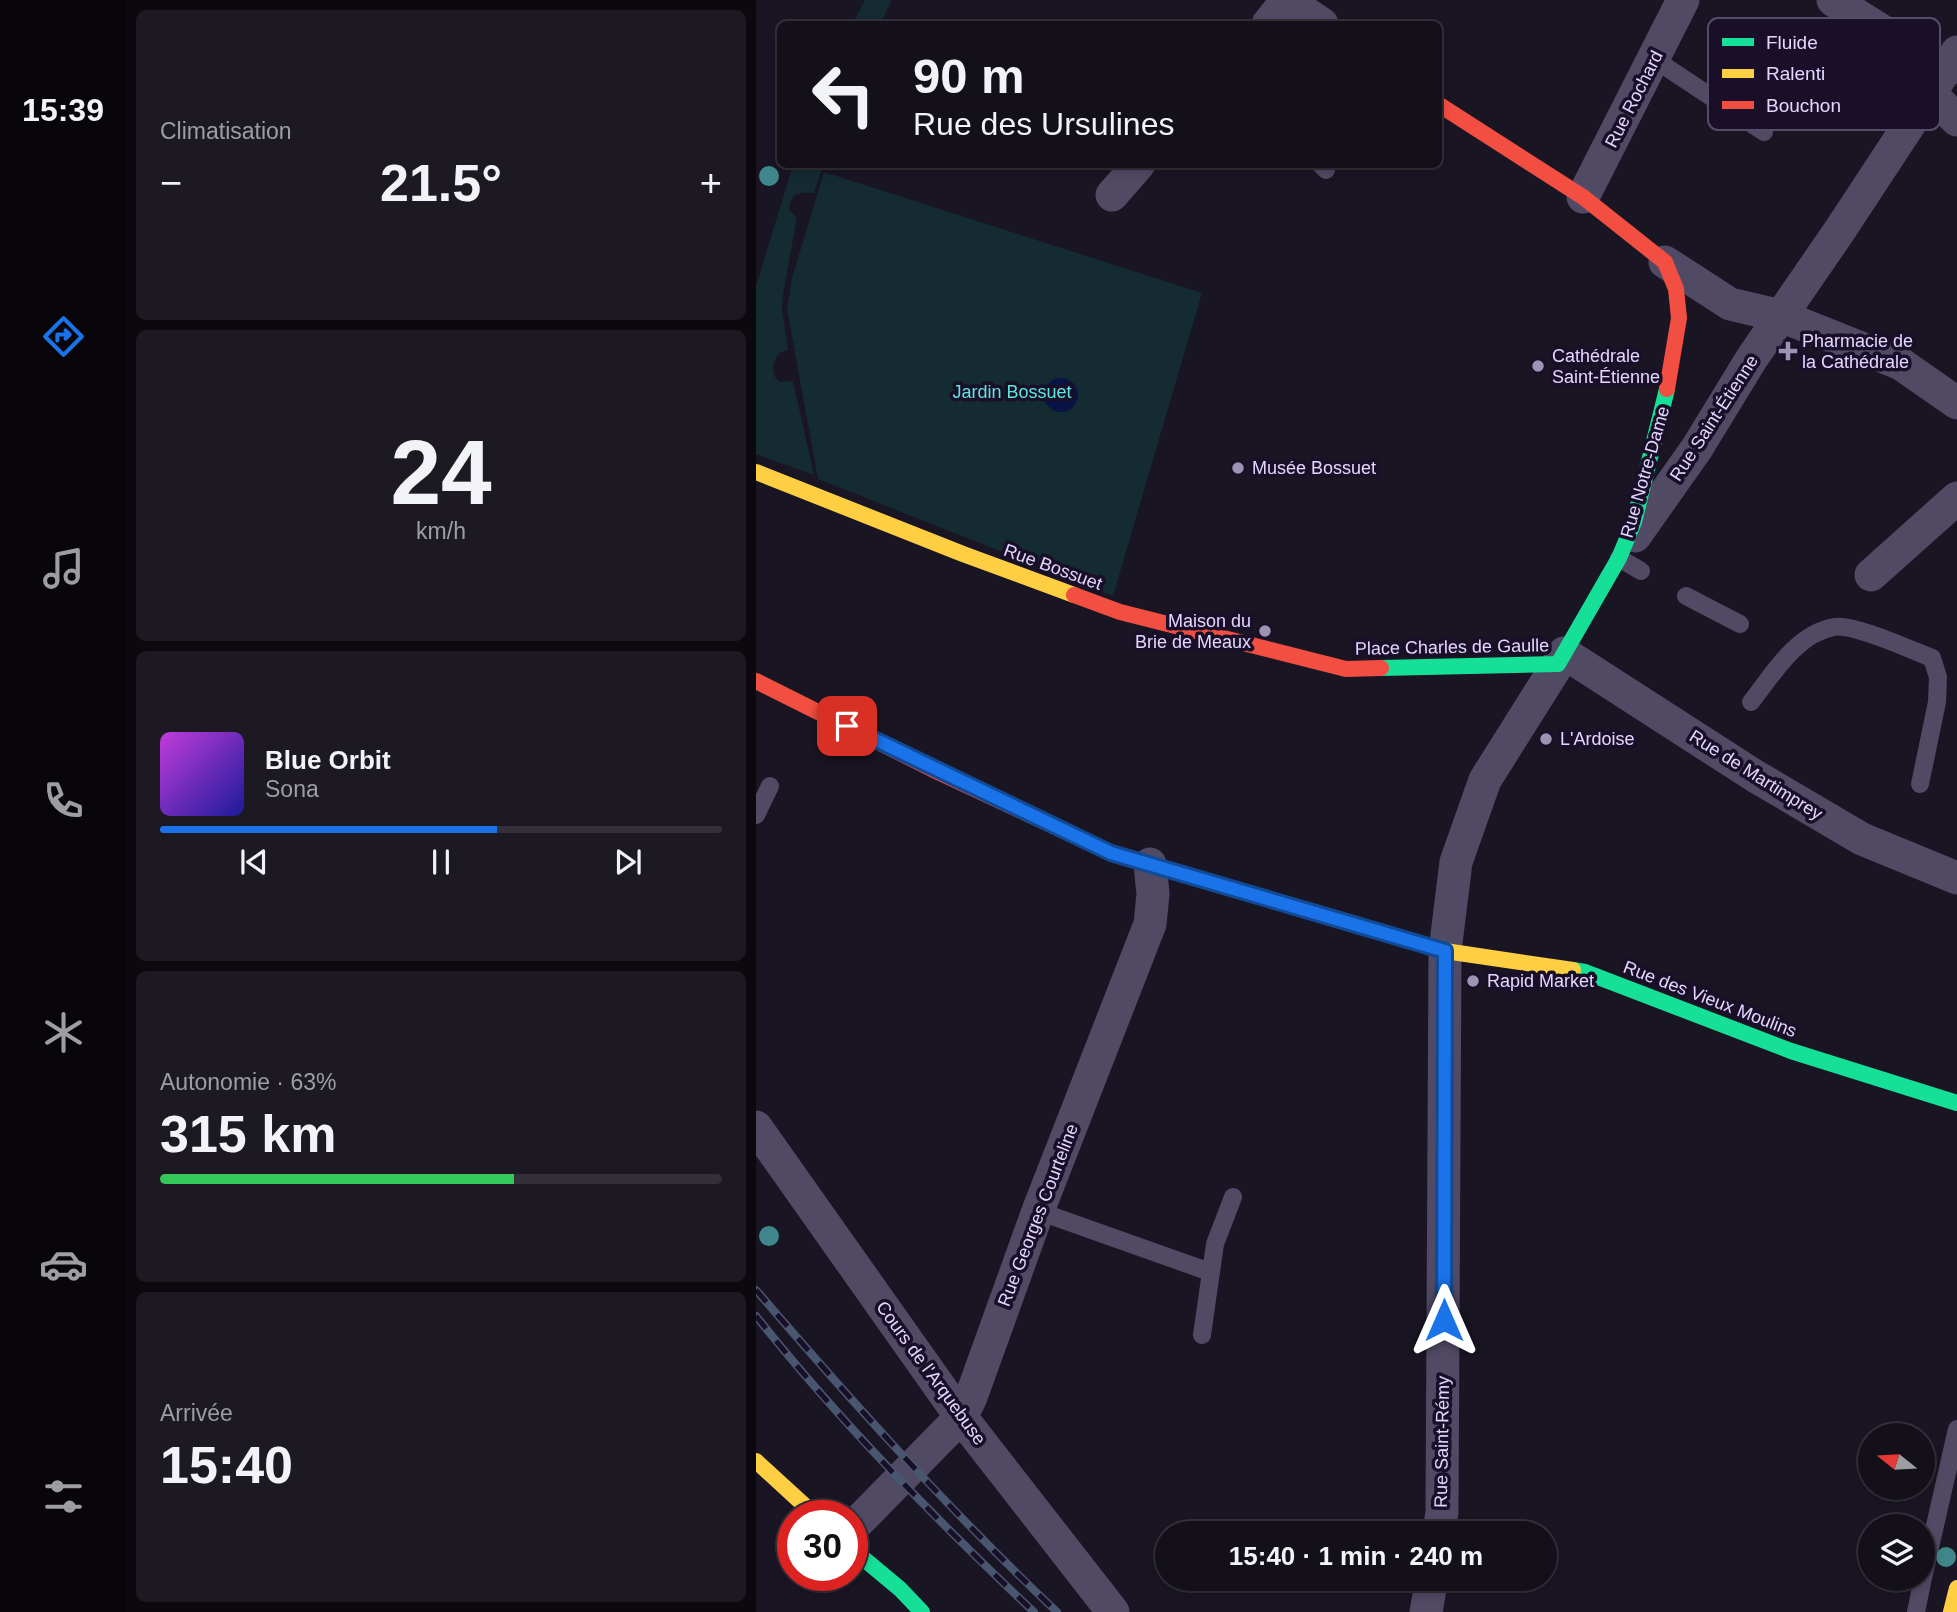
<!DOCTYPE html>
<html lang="fr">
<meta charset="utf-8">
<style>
body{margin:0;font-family:Arial,sans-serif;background:#1d1923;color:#f1f3f6;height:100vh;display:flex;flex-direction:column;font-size:26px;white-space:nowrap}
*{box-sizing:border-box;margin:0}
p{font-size:23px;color:#9d9da2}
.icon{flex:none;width:38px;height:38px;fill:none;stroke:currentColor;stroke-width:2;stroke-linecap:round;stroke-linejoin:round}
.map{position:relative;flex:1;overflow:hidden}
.sheet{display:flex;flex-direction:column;gap:10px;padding:10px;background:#0b090e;width:630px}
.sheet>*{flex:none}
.hud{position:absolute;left:21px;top:21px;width:665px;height:147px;border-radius:10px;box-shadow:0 4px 10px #0003,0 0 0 2px #333039;background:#14101a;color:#f1f3f6;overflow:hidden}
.needle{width:46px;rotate:288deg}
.tools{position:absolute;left:1102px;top:1423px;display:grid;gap:14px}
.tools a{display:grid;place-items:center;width:77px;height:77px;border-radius:50%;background:#14101a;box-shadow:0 4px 10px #0003,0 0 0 2px #333039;font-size:35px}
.speed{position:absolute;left:21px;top:1500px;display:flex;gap:14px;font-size:35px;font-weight:700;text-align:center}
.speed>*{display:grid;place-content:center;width:91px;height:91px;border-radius:50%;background:#14101a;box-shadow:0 4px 10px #0003,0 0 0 2px #333039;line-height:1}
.speed .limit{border:10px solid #d22;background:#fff;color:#111}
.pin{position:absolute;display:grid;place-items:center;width:60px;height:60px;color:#fff;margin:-30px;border-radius:14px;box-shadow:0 4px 10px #0006}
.me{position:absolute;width:77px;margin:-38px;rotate:0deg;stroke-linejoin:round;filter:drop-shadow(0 0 5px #0008)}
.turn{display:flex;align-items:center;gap:24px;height:147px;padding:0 21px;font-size:32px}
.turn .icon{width:91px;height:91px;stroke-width:2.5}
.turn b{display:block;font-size:49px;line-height:60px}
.big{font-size:52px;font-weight:600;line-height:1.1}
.sheet .card{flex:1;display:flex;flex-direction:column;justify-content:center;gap:10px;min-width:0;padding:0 24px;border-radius:10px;background:#1d1923}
.sheet .dial{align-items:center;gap:0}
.dial b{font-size:91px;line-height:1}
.song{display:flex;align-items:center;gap:21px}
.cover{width:84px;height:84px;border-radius:10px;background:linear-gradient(135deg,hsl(290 70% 55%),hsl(240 70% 35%))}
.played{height:7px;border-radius:4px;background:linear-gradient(90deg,#1a73e8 60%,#333039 60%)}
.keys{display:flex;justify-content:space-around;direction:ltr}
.heat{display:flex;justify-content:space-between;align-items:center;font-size:38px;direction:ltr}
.charge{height:10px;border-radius:5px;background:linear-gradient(90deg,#34c759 63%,#333039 0)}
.trip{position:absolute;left:399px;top:1521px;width:402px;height:70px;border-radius:35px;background:#14101a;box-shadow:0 4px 10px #0003,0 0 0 2px #333039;font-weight:600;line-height:70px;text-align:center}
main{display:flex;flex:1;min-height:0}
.dock{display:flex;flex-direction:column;width:126px;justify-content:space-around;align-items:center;background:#08060a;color:#9d9da2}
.dock .icon{width:49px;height:49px}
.dock .current{color:#1a73e8}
.dock b{font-size:32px;color:#f1f3f6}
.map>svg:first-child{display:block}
.green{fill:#132b31}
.water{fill:#0a1346}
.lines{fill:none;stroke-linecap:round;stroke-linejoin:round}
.lane{stroke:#504a64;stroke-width:18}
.street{stroke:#504a64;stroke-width:33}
.fast{stroke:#16e098;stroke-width:16}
.slow{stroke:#ffcf43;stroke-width:16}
.jam{stroke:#f24e42;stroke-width:16}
.rail-casing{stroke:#49566f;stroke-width:8}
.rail{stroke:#190f29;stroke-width:5;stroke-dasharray:16;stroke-linecap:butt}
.tree{fill:#3f878a}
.route-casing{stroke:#114b97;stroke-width:18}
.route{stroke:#1a73e8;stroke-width:12}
.poi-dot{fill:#9d93b2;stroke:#190f29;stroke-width:2.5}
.labels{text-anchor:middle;stroke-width:7;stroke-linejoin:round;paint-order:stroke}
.street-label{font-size:18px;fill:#e3d7ff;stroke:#190f29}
.poi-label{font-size:18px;fill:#e3d7ff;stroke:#190f29;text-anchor:start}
.park-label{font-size:18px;fill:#5de5de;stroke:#190f29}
.key{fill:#190f29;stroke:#564b69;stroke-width:2}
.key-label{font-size:19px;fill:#e3d7ff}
</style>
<main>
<nav class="dock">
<b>15:39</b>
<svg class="icon current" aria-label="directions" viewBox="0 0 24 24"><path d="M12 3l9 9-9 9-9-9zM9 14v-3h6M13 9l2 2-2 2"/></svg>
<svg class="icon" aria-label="music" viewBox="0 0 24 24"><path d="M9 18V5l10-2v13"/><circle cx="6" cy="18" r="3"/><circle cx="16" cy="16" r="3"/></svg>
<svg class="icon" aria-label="phone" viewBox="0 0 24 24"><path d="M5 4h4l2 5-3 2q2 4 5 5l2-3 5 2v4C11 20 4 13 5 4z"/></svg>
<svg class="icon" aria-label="climate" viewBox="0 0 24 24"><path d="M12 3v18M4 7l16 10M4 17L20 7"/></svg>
<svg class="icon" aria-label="car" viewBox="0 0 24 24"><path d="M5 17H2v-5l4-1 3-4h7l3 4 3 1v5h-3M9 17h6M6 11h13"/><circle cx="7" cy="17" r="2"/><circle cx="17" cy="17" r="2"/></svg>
<svg class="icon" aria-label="filters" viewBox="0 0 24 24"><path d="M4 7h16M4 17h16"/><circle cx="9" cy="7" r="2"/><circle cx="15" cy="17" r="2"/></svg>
</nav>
<section class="sheet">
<div class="card"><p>Climatisation</p>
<div class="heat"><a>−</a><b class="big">21.5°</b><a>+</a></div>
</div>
<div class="card dial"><b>24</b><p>km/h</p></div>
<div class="card">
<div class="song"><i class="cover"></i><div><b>Blue Orbit</b><p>Sona</p></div></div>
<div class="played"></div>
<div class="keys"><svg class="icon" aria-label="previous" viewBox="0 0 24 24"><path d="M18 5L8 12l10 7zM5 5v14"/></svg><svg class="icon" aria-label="pause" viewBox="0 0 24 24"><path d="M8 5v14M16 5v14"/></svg><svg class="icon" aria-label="next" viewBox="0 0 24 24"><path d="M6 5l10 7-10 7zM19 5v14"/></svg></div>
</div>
<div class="card"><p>Autonomie · 63%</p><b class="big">315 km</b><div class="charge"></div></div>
<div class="card"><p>Arrivée</p><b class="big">15:40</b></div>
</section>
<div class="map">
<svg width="1201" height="1612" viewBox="0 0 1201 1612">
<rect width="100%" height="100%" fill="#1a1523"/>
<!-- green -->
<path class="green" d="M109,0h27l-12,24h-28z
M37,165h30l-9,28c-15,-2 -24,1 -25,17l8,8 -14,76 -1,15 6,41 -9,3c-6,9 -10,21 1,29l13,-1 21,94 -58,-21v-168z
M68,172l378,121 -89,303 -295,-117 -31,-170 5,-31z"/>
<!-- water -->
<path class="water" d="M288 395a17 17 0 1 1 34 0a17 17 0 1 1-34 0Z"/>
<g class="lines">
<!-- lane -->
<path class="lane" d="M898,59l110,73
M564,164l6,6
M863,558l22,13
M930,596l54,28
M995,702c22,-28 45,-68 83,-75 19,-4 77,23 98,31l6,19 -1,25 -17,82
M0,815l14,-29
M282,1211l172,61
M446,1335l13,-91 18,-47
M1167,1578l34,-149
M1160,1612l7,-34"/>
<!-- street -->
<path class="street" d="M530,0l36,24
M1077,0l113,71
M512,24l19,-24
M1175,94l26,26
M356,195l27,-31
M827,197l100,-197
M909,262l65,42 51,12 120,48 56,39
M879,536l62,-88 55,-90 88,-128 117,-178
M1115,575l86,-77
M808,653l191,123 107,63 95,39
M0,1127l205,290 152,195
M96,1528l109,-111 10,-20 67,-186 112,-287 3,-30 -3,-30
M683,1533l3,-21 3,-561 11,-89 29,-82 73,-116
M670,1612l6,-34"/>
<!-- fast -->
<path class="fast" d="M625,668l177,-4 61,-106 15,-36 33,-133
M817,970l12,2 206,79 166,52
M96,1549l48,40 22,23"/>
<!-- slow -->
<path class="slow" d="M0,472l207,82 111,41
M558,912l131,39 128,19
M0,1461l60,55
M1195,1612l6,-24"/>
<!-- jam -->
<path class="jam" d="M682,104l145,93 82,65 11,27 3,29 -12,71
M318,595l46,17 226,57 35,-1
M0,681l182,91 173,81 203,59"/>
<defs>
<path id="rail" d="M0,1290c96,112 194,221 301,322
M0,1316c84,106 180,204 278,296"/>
</defs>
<!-- rail casing -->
<use href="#rail" class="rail-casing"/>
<!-- rail -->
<use href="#rail" class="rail"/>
</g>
<!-- trees -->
<g class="tree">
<circle cx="13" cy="176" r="10"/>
<circle cx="13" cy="1236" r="10"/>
<circle cx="1190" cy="1557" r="10"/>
</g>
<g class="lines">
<defs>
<path id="route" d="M91,726l264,127 334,98 -1,369"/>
</defs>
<!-- route casing -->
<use href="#route" class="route-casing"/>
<!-- route -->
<use href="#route" class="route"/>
</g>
<!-- markers -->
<g class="poi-dot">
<path d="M1028.5 340.5h7v7h7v7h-7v7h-7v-7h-7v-7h7z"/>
<circle cx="782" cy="366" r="7"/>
<circle cx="482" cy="468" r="7"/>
<circle cx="509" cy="631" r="7"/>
<circle cx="790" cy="739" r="7"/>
<circle cx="717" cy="981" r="7"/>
</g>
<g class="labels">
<!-- street labels -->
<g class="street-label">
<text transform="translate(878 99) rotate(-63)" y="6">Rue Rochard</text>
<text transform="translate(958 418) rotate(-57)" y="6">Rue Saint-Étienne</text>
<text transform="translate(889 472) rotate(-74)" y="6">Rue Notre-Dame</text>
<text transform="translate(297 567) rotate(20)" y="6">Rue Bossuet</text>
<text transform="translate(696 647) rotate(-1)" y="6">Place Charles de Gaulle</text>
<text transform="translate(1000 775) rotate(32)" y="6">Rue de Martimprey</text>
<text transform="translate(954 999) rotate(21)" y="6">Rue des Vieux Moulins</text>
<text transform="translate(282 1215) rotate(-69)" y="6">Rue Georges Courteline</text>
<text transform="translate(175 1373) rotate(54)" y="6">Cours de l'Arquebuse</text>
<text transform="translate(686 1442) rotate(-89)" y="6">Rue Saint-Rémy</text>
</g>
<!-- poi labels -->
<g class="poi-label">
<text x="1046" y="347">Pharmacie de<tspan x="1046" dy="21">la Cathédrale</tspan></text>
<text x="796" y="362">Cathédrale<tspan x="796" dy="21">Saint-Étienne</tspan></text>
<text x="496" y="474">Musée Bossuet</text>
<text x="495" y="627" text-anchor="end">Maison du<tspan x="495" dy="21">Brie de Meaux</tspan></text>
<text x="804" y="745">L'Ardoise</text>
<text x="731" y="987">Rapid Market</text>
</g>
<!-- park labels -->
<g class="park-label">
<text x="256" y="398">Jardin Bossuet</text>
</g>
</g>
<!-- legend -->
<rect x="952" y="18" width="232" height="112" rx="10" class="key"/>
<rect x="966" y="38" width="32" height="8" fill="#16e098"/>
<rect x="966" y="69" width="32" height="9" fill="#ffcf43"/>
<rect x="966" y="101" width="32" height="8" fill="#f24e42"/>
<g class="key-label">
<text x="1010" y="49">Fluide</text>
<text x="1010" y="80">Ralenti</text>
<text x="1010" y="112">Bouchon</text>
</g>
</svg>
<div class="tools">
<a><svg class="needle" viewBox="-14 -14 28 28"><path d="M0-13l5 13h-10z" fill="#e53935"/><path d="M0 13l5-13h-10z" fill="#9d9da2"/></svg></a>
<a><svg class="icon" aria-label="layers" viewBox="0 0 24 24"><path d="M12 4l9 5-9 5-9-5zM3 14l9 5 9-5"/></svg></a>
</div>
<div class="speed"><div class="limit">30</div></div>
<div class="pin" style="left:91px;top:726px;background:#d93025"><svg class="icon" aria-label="arrive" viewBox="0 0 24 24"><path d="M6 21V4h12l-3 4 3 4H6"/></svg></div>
<svg class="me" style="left:688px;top:1320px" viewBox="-20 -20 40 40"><path d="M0-17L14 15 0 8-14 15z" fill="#1a73e8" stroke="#fff" stroke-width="4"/></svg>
<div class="trip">15:40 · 1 min · 240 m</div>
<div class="hud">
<div class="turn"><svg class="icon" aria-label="left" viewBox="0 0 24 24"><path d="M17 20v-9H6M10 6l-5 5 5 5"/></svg><div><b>90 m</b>Rue des Ursulines</div></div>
</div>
</div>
</main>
